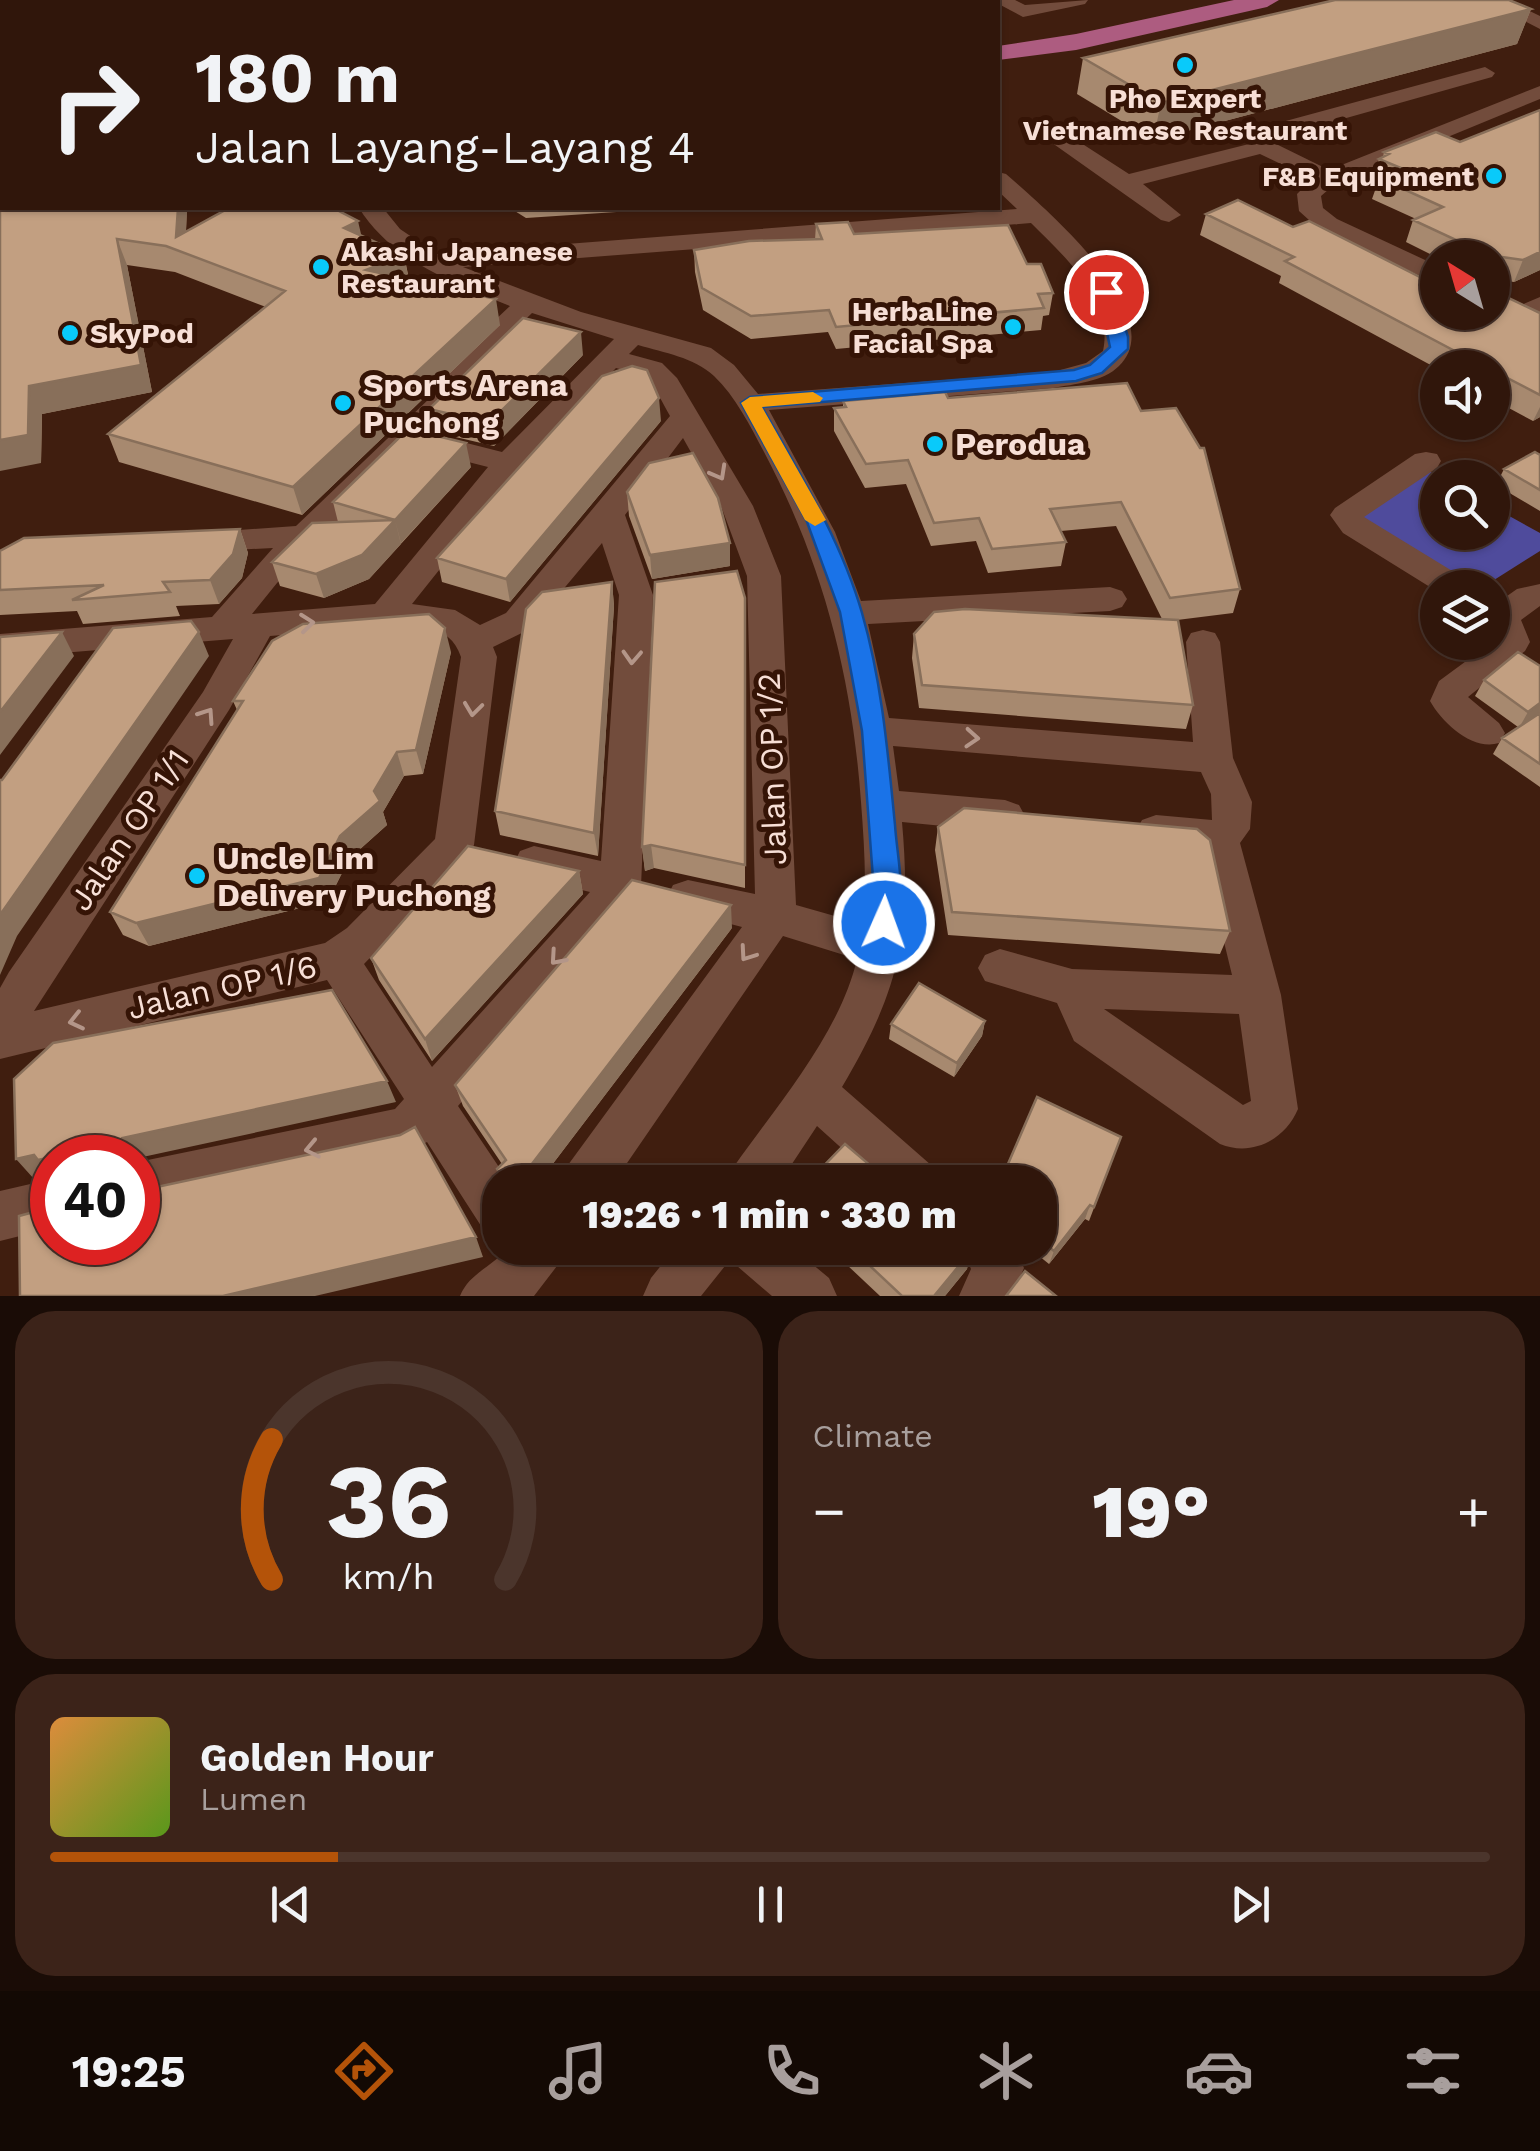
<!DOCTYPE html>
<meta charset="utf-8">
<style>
body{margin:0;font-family:"Work Sans",sans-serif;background:#3c2319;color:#f1f3f6;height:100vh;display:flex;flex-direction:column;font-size:38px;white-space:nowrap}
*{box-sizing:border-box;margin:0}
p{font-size:32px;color:#a89f9d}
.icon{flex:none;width:55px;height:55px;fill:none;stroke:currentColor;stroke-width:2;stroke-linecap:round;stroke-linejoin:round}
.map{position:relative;height:1296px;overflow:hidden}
.panel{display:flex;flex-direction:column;gap:15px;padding:15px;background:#1a0c06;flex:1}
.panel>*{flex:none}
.hud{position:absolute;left:0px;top:0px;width:1000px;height:210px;box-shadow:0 2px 8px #0004,0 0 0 2px #4b352c;background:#30160b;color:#f1f3f6;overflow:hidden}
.needle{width:65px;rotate:323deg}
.fabs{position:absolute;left:1420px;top:240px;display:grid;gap:20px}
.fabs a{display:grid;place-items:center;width:90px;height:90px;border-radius:50%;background:#30160b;box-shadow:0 2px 8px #0004,0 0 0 2px #4b352c;font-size:50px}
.speed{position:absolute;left:30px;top:1135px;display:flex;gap:20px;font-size:50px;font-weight:700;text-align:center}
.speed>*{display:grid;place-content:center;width:130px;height:130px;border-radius:50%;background:#30160b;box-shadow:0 2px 8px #0004,0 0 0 2px #4b352c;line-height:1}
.speed .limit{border:15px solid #d22;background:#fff;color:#111}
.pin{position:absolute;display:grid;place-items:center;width:85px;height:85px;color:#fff;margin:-42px;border:5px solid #fff;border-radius:50%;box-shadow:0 2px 10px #0007}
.me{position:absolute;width:110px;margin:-55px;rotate:2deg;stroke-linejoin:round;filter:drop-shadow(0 0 8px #0008)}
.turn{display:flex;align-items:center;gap:35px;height:210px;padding:0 30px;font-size:45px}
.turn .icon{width:130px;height:130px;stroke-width:2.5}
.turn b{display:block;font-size:70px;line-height:85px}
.big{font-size:75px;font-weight:800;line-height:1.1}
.panel .widget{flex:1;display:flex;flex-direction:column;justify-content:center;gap:15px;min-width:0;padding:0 35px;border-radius:40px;background:#3c2319}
.panel .dial{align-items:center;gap:0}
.dial svg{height:260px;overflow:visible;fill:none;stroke:#4b352c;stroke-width:7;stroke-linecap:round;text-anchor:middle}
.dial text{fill:#f1f3f6;stroke:none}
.song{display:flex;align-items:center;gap:30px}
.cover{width:120px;height:120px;border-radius:15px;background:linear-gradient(135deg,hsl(30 70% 55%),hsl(90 70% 35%))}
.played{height:10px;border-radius:5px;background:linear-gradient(90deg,#b45309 20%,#4b352c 20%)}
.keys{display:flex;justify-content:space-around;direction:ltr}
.heat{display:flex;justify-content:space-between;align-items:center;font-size:55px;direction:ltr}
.panel .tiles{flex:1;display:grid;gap:15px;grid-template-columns:1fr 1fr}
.widget:last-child{grid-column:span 2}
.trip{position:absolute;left:482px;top:1165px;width:575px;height:100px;border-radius:40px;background:#30160b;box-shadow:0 2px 8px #0004,0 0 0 2px #4b352c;font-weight:800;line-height:100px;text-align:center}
.tabs{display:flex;height:160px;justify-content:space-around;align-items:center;background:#130904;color:#a89f9d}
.tabs .icon{width:70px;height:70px}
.tabs .current{color:#b45309}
.tabs b{font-size:45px;color:#f1f3f6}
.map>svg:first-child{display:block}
.water{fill:#4f4b9c}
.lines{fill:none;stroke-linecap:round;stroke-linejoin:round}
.minor{fill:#724c3c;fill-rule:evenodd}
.major{fill:#ad5c80;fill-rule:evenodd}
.wall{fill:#a7896f}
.shaded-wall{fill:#886f5a}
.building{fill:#c29f81;stroke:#886f5a;stroke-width:2.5}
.oneway{stroke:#b49689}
.route{fill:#1a73e8;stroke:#114b97;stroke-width:2.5}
.slow{fill:#f59e0b}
.poi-dot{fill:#09cafa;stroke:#351406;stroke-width:4}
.labels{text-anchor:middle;stroke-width:10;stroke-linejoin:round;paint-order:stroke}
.far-poi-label{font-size:28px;font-weight:bold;fill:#f7dfd6;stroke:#351406;text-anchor:end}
.poi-label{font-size:32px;font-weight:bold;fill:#f7dfd6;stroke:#351406;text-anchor:start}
.street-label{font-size:32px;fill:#f7dfd6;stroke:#351406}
</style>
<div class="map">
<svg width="1540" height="1296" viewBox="0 0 1540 1296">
<rect width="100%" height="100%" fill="#401e0f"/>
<!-- water -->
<path class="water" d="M1424,468l16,9 -2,55h54l1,-25 47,26v18l-57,36h-8l-122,-76z"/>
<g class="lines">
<!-- minor -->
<path class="minor" d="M295,0h18v2h-18z
M954,0h21l1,2h-20z
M991,0h24l10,5 63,-5 -3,4 -62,13z
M1483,0h24l33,16v13z
M0,66h2v12h-2z
M1485,67l10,6 -3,4 -224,63 61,30 211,-84v13l-204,84 -15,13 2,12 14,11 101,47v18l-119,-55 -20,-18 -2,-17 15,-15 -52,-25 -117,30 38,31 -12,7 -8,-2 -130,-92 11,-6 8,1 79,51 120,-30 -3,-4 6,-10z
M0,94h2v12h-2z
M998,172l8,2c36,32 166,141 113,192 -16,16 -45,18 -66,22l-284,22 66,122 26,69 249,-14 12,4 5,8 -5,8 -12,4 -242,13 21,94 304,24 -7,-100 5,-9 12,-3 12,3 5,9 13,116 19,44 -2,27 -10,14 41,152 17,114c-13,31 -46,48 -78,35l-146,-103 -17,-38 -72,-22 -7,-13 7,-13 15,-6 72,20 160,6 -30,-124 -60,-9 -6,-11 6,-11 14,-5 56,5 -1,-26 -10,-22 -308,-26 6,45 106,9 14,5 6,11 -6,11 -14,5 -103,-10c10,112 -3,169 -60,265l89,78 7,17h-59l-62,-56 -37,56h-52l7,-17c43,-61 105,-132 122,-206l-74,-23 -169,246h-53l7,-17 174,-238 -69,-18 -6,-12 6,-12 15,-5 67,14 -8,-318 -26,-70 -38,-68 -58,77 28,80 -12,292 -6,12 -177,207 51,76h-9v55l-17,-8 -56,-87 -19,10 -270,58v-48l257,-53 9,-10 -77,-119 -327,79v-71l9,-16 194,-280 30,-53 -233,19v-24l212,-17 61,-69 -78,4 -11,-4 -5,-7 5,-7 112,-8 135,-129 -8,-7 4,-6 83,-78c-56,-23 -118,-45 -151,-98h24l17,21 37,25 580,-45 -19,-18zM1031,223c33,33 83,77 72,128l-17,12 -33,9 -295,22 -24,-29 -23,-17 -130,-36 -118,-45zM532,313l82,26 -112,113 -75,-19 47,-46 4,-6 -8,-7zM638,345c27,8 55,12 76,31 22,21 36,50 50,76 59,111 88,225 97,350 3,40 6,81 2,122l-67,-19 -15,-329 -28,-70 -76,-128 -15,-15 -33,-9zM616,368c35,9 37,17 54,48l-164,197 -26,12 -25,-15 -43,-6 107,-134zM413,448l75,19 -113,137 -123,10 25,-31zM602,543l17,52 -18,266 -67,-15 -14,5 -6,12 6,12 70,17 -158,175 -68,-103 104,-108 6,-11 23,-188 -4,-10 37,-18zM385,627c32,2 64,-6 76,30l-26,182 -88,89 -22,15 -291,68 195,-301 41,-74zM1104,1009l135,5 12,87 -8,4z
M1540,297v18l-19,8 -13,-8 4,-6z
M1426,452l11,2 4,7 -4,7 -73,49 103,63 4,8h-33v4l-95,-59 -13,-18 5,-7 80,-54z
M1540,584v22l-19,14 9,22 -5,9 -57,46 31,26 6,10 -6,10c-26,8 -56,-19 -69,-42l9,-20 53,-39v-43l8,2 17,-12z
M52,1179v49l-52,13v-50z
M507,1248h57l-7,18 -23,30h-74c10,-24 32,-28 47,-48z
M675,1248h118l36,30 8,18h-65l-35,-30 -6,-15 -6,15 -24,30h-58l8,-18z
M962,1248h53l9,20 -12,28h-53l12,-27z"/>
<!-- major -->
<path class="major" d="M1234,0h45l-12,7 -191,43 -78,10v-14l78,-12z"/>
</g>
<!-- wall -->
<path class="wall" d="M0,0l2,2v59l-2,1z
M1531,9l-14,35 -364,96 -76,-46 6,-36z
M1540,110v160l-26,12 -22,-3v-21h-54l-32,-16 7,-22 3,-1 -44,-20 6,-17 -6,-2 7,-21 4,-2 1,-5 76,-10z
M0,142l187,66 -1,23 175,5 43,19 5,24 91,46 -198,190 -183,-53 -11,-28 158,-127 -91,-35 -48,-7 25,127 -110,22 -1,49z
M510,208h167l-151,10z
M1206,214l87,13 139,56 108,30v104l-7,4 -41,-22v-31h-54v1l-159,-86 2,-7 -81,-41z
M816,224l38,10 173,30 26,29 -4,22 -6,1 -2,14 -205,19 -8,-17 -77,7 -48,-29 -8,-38 -1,-22 121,-10z
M583,355l-89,91 -60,-14 -5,-23z
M948,398l193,13 99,178 -7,24 -56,7 16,85 -7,24 -267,-21 -7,-50 2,-24 248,-15 -46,-93 -55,5 5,11 -5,24 -73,7 -12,-32 -45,5 -25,-62 -41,4 -31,-57v-23l9,-1v-6z
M661,421l-151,181 -68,-20 -5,-24z
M1540,455v56l-44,-26 8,-16z
M471,467l-102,112 -45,19 -44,-12 -8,-24 66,-40 -5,-20z
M627,492l103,51v23l-78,13 -23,-63z
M240,529l8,24 -6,25 -23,26 -43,2 4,10 -97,8 -6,-13 -77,4v-64z
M612,582l2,24 -16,250 -98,-21 -5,-24z
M745,598v290l-91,-20 -9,3 -3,-24z
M451,652l-28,122 -19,2 -21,36 4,13 -38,34 -21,42 -179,45 -26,-11 -13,-23 127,-202 -4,-9z
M1484,680l56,33v74l-47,-33 9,-16 16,-11 -43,-31z
M938,827l292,104 -10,23 -272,-19 -13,-85z
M579,871l4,23 -151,167 -53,-81 -8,-22z
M732,928l-193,254h-37l-5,-13 5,-5 -39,-58 -8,-21z
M985,1021l-3,15 -28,41 -65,-38 2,-15z
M1121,1137l-32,84 -4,-2 -36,45 -20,-16h11v-66h-28l-8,-4 4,-14z
M829,1248h142l-4,21 -22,27h-65z"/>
<!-- shaded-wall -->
<path class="shaded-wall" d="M744,0h23v2h-28z
M1531,9l-14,35 -364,96 8,-37z
M178,208h9l-2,45 -9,-16z
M358,221l6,26 -20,-19z
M117,239l10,26 25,127 -110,22 -1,49 -41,8v-31l29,-54z
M1540,252v18l-26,12 9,-22z
M404,255l5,26 -43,-11z
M496,299l4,26 -198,190 -9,-28z
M581,332l2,23 -89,91 -5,-23z
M659,398l2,23 -151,181 -4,-23z
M1540,407v10l-7,4z
M466,443l5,24 -70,76 -6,-23z
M395,520l6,24 -32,35 -45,19 -8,-24z
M240,529l8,24 -6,25 -23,26 -9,-24z
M730,543v23l-78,13 -2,-24z
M612,582l2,24 -16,250 -4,-23z
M445,628l6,24 -28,122 -7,-24z
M62,632l12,24 -74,99v-43z
M199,632l10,24 -192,280 -17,39v-60z
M1540,703v9l-21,16 9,-16z
M397,752l7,24 -21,36 4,13 -38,34 -21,42 -179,45 -13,-23 204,-87 34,-45z
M651,845l3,23 -9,3 -3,-24z
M579,871l4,23 -151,167 -7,-22z
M731,905l1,23 -193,254h-21z
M985,1021l-3,15 -28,41 3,-14z
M387,1081l9,21 -258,56h-86v18l-14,-16 84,-22z
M34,1155l17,20 -17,4 -18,-20z
M1090,1205l-5,14 -36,45 5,-13z
M476,1237l7,20 -168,39h-92z
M972,1250l-5,19 -22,27h-11z"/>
<!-- building -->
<path class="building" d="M0,0h280l-1,2h-277v38h-2z
M416,0h328l-5,2h-323z
M779,0h53l3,2h-53z
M1335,0h174l22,9 -370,94 -78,-45z
M1540,110v142l-17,8 -35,-5 -75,-35 30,-13 -64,-29 22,-10 -22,-9 10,-5 -5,-2 52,-20 24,10z
M0,142h2v66h176l-2,29 53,-29h104l25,13 -14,7 60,27 -38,15 130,29 -203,188 -185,-53 177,-143 -119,-45 -49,-7 24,126 -112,21 -1,49 -28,5z
M1238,200l55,27 16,-6 123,62 6,-3v32h54v-22l48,23v82l-48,-25v-2h-5l-202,-107 9,-4 -88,-43z
M848,222l6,12 154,-9 19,39h14l12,29 -15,1 6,14 -208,19 -7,-17 -78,6 -49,-28 -8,-38 55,-9 73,-2 -6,-15z
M523,318l58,14 -92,91 -60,-14z
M632,366l15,4 12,28 -153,181 -69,-21 165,-182z
M1127,383l14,28 35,-3 24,40h4l36,141 -70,9 -49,-96 -71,7 16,33 -74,7 -13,-31 -45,5 -26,-63 -42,4 -32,-56 12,-1 -3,-6 102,-9 3,6z
M408,429l58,14 -71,77 -62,-18z
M1535,452l5,3v35l-36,-21z
M693,453l25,45 12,45 -80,12 -23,-63 22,-29z
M395,520l-33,35 -46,19 -44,-12 40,-39z
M240,529l-7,25 -23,26 -47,2 7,10 -98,8 32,-15 -104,5v-39l24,-13z
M737,571l8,27v267l-94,-20 -9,2 13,-265z
M612,582l-18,251 -99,-22 31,-202 16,-17z
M965,609l213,11 15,85 -271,-20 -8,-51 20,-22z
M429,614l16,14 -29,122 -19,2 -23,39 6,10 -40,35 -21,42 -183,45 -26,-11 133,-211h-10l39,-60 31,-17z
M191,621l8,11 -199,283v-135h2l111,-152z
M62,632l-62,80v-75z
M1518,652l22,14v37l-12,9 -44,-32z
M1540,713v51l-38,-26z
M964,808l233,21 13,11 20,91 -278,-19 -14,-85z
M468,846l111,25 -154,168 -54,-81z
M632,880l99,25 -213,277h-12l-9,-13 9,-9 -51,-75z
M919,983l66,38 -28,42 -66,-39z
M332,990l55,91 -265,57 -3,4 -81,18 -4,-5 -18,4 -2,-80 39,-36z
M1037,1097l84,40 -27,70 -4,-2 -36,46 -14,-11v-58h-28l10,-11 -14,-7z
M415,1127l61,110 -253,59h-203l-1,-80 33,-9v35h86v-51l262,-56z
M845,1144l34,29 12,-8 19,17h-102z
M851,1248h120l1,2 -38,46h-32z
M1025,1271l31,25h-50z"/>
<!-- one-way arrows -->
<defs><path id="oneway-chevron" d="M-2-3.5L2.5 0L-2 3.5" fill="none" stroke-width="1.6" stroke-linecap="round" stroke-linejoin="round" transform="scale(2.5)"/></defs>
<g class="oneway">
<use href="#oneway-chevron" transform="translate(719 473) rotate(61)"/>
<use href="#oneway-chevron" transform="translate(307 623) rotate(-6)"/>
<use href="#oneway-chevron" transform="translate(632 657) rotate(93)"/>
<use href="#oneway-chevron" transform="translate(473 709) rotate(97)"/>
<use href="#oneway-chevron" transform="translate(207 715) rotate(-56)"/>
<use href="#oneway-chevron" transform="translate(972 738) rotate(4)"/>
<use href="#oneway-chevron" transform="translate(747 954) rotate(125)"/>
<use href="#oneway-chevron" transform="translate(557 958) rotate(131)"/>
<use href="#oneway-chevron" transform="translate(76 1021) rotate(167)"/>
<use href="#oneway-chevron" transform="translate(312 1149) rotate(168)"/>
</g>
<!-- route -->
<path class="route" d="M1106,287l8,5 14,45v12l-26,24 -26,8 -314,26c38,67 79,133 100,206 20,69 26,141 33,212 2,32 13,76 -1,106l-10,3 -10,-3 -4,-8 4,-31 -12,-161 -22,-119 -33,-90 -66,-119 9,-6 324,-27 16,-5 20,-18 -12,-55z"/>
<!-- slow -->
<path class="slow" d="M813,392l10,6 -3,4 -58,5 64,113 -11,6 -10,-6 -64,-117 9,-6z"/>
<!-- markers -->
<g class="poi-dot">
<circle cx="1185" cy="65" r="10"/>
<circle cx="1494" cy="176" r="10"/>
<circle cx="321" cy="267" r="10"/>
<circle cx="1013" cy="327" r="10"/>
<circle cx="70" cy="333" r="10"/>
<circle cx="343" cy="403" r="10"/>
<circle cx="935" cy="444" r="10"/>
<circle cx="197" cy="876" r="10"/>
</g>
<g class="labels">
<!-- far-poi labels -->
<g class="far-poi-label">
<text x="1185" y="108" text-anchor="middle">Pho Expert<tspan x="1185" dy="32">Vietnamese Restaurant</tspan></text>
<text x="1474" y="186">F&amp;B Equipment</text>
<text x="341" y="261" text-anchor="start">Akashi Japanese<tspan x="341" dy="32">Restaurant</tspan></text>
<text x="993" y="321">HerbaLine<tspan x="993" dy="32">Facial Spa</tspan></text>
<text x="90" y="343" text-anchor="start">SkyPod</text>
</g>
<!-- poi labels -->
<g class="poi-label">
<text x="363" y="396">Sports Arena<tspan x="363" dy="37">Puchong</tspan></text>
<text x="955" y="455">Perodua</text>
<text x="217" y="869">Uncle Lim<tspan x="217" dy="37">Delivery Puchong</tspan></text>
</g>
<!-- street labels -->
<g class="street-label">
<text transform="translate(772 769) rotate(-92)" y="11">Jalan OP 1/2</text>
<text transform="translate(129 830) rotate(-56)" y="11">Jalan OP 1/1</text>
<text transform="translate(222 987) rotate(-13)" y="11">Jalan OP 1/6</text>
</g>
</g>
</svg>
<div class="fabs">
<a><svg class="needle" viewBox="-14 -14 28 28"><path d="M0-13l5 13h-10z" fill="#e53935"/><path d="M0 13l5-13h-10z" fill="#a89f9d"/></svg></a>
<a><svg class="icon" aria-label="sound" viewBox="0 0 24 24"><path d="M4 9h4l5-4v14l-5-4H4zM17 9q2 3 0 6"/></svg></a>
<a><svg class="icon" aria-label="search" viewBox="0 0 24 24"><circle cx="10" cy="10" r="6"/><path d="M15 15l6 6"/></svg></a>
<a><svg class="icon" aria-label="layers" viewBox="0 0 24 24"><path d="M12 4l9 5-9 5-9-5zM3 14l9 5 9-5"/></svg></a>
</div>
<div class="speed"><div class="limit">40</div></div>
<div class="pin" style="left:1106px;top:292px;background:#d93025"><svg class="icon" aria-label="arrive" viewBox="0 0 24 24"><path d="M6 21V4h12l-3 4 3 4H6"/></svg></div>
<svg class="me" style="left:884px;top:923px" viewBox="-20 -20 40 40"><circle r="17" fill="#1a73e8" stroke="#fff" stroke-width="3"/><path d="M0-11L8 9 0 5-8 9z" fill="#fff"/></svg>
<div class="trip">19:26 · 1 min · 330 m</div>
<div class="hud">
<div class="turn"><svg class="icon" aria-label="right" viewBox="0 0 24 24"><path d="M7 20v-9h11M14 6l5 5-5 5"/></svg><div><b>180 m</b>Jalan Layang-Layang 4</div></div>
</div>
</div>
<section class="panel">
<div class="tiles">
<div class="widget dial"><svg viewBox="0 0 100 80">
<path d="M14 69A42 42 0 1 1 86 69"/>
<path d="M14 69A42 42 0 0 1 14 26" stroke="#b45309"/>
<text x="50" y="56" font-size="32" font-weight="700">36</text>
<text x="50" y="72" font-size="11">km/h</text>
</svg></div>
<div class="widget"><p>Climate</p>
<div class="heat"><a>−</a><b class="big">19°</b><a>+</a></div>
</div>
<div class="widget">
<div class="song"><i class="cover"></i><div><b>Golden Hour</b><p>Lumen</p></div></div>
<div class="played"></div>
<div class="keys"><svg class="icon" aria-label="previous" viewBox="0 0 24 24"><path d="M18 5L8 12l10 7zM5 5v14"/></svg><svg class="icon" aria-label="pause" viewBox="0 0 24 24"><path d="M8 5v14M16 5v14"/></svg><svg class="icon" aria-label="next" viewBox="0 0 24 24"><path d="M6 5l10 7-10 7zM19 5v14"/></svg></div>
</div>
</div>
</section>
<nav class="tabs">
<b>19:25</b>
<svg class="icon current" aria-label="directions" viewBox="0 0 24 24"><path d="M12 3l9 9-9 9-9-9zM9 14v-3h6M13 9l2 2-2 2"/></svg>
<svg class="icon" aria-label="music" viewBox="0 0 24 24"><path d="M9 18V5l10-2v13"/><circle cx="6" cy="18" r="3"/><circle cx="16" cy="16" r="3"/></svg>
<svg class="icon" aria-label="phone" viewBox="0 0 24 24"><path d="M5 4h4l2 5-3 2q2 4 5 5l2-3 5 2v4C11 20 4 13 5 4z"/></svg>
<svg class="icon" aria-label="climate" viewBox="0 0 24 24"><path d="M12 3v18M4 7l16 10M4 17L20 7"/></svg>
<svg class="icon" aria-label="car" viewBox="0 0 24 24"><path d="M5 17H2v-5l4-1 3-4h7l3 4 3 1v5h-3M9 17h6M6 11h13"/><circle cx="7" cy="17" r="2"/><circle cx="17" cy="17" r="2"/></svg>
<svg class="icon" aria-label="filters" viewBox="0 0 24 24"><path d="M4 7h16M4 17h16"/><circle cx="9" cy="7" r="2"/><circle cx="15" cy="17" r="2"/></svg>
</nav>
